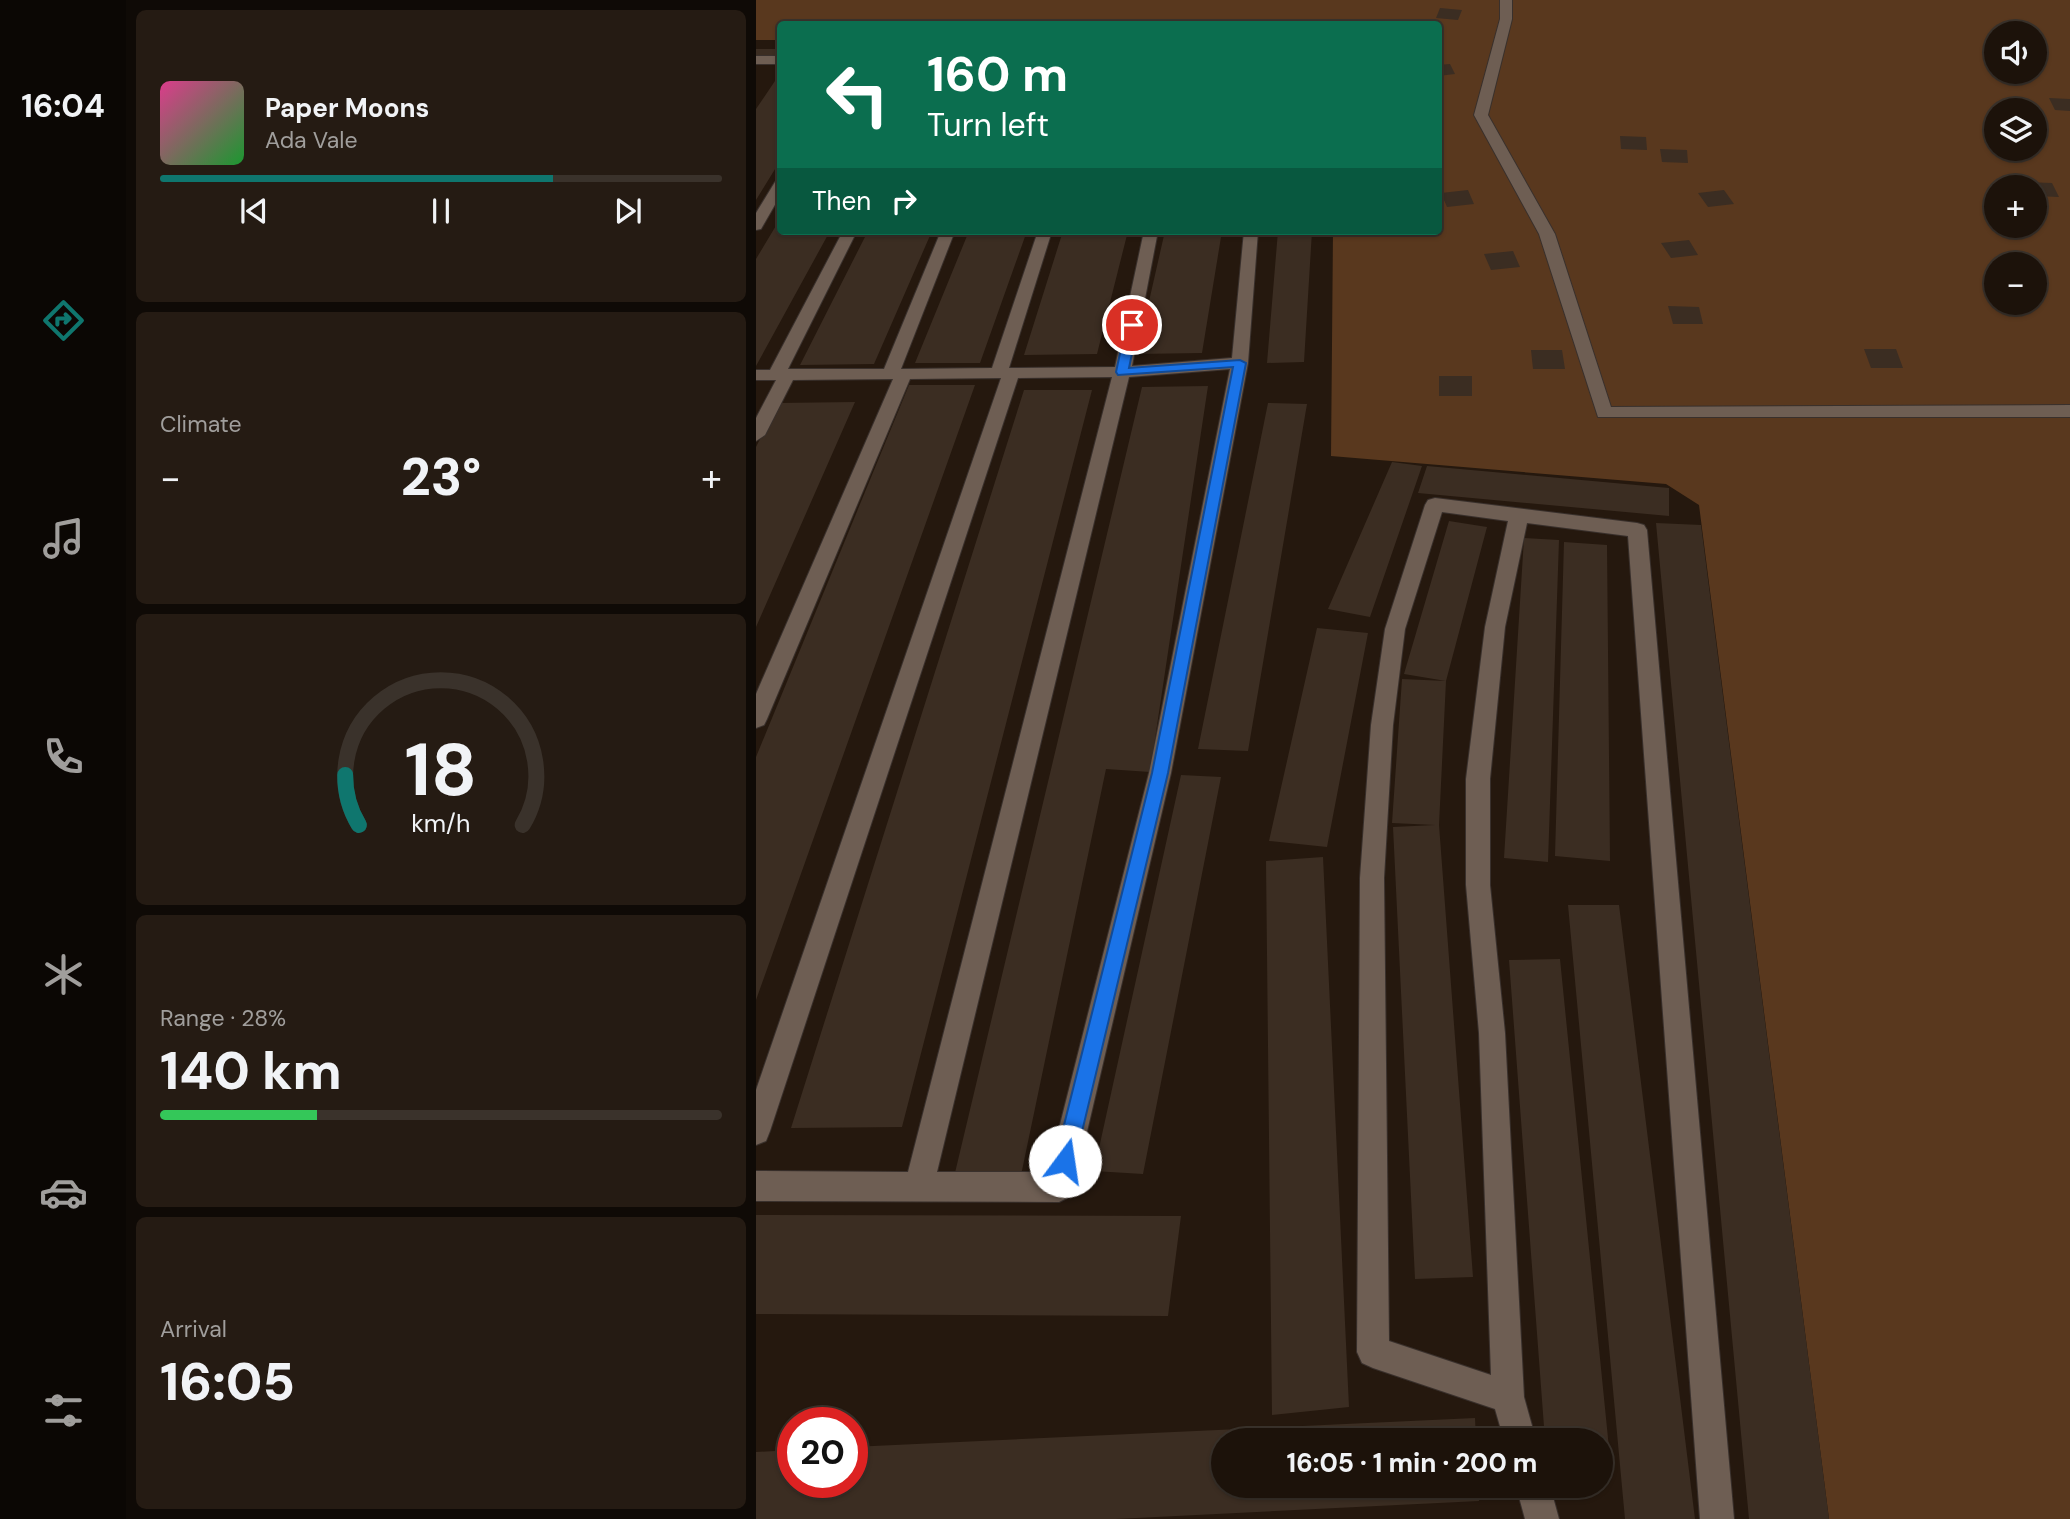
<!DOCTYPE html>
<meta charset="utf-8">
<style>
body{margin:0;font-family:"DM Sans",sans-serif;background:#251b13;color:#f1f3f6;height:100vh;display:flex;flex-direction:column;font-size:26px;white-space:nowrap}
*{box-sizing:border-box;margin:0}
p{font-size:23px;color:#a09e9c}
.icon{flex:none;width:38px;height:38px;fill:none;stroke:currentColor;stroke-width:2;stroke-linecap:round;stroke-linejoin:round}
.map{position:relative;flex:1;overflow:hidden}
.side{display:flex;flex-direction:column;gap:10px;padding:10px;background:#0f0a06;width:630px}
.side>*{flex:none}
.guide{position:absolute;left:21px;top:21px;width:665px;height:214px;border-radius:7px;box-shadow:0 2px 5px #0004,0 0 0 2px #3a322b;background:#0b6e4f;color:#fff;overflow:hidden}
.fabs{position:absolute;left:1228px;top:21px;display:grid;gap:14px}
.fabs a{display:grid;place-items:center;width:63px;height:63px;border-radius:50%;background:#1c120a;box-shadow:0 2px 5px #0004,0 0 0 2px #3a322b;font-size:35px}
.speed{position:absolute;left:21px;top:1407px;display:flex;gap:14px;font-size:35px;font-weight:700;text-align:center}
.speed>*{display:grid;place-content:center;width:91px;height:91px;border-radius:50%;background:#1c120a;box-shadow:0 2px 5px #0004,0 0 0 2px #3a322b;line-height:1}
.speed .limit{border:10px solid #d22;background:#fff;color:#111}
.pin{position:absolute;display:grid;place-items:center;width:60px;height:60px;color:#fff;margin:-30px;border:4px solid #fff;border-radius:50%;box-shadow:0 2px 7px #0007}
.me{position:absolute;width:77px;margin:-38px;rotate:14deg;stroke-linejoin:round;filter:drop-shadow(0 0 5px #0008)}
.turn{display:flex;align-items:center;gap:24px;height:147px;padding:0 35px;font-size:32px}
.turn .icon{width:91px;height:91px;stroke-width:2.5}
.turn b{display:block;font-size:49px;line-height:60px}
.then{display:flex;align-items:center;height:66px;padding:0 35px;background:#0003;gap:14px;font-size:26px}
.big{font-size:52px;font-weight:800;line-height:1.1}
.side .widget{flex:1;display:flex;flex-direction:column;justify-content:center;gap:10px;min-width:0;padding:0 24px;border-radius:10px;background:#251b13}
.side .dial{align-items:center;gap:0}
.dial svg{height:182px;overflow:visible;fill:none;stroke:#3a322b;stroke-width:7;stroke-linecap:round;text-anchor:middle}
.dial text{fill:#f1f3f6;stroke:none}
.song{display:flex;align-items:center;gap:21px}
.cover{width:84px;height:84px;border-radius:10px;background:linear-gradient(135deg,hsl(330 70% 55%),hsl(130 70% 35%))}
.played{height:7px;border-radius:4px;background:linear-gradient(90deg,#0f766e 70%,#3a322b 70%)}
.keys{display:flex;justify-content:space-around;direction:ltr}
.heat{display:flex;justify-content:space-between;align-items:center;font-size:38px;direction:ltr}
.charge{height:10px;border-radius:5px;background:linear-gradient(90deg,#34c759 28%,#3a322b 0)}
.trip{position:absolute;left:455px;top:1428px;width:402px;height:70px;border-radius:35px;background:#1c120a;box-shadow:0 2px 5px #0004,0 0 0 2px #3a322b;font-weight:800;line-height:70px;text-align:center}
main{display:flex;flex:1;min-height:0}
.dock{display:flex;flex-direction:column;width:126px;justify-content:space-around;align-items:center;background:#0b0704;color:#a09e9c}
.dock .icon{width:49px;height:49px}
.dock .current{color:#0f766e}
.dock b{font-size:32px;color:#f1f3f6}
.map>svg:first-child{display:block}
.green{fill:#59381e;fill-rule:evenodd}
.building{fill:#3b2d22}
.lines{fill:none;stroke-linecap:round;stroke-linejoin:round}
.service-casing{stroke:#39302c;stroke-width:2}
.service{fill:#6e5e53;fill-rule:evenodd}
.route{fill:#1a73e8;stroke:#114b97;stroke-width:2}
</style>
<main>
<nav class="dock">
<b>16:04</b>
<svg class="icon current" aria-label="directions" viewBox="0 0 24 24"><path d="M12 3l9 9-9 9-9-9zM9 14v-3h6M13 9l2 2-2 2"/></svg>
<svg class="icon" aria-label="music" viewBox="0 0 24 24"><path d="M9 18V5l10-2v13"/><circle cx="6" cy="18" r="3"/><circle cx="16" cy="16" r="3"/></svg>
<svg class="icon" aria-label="phone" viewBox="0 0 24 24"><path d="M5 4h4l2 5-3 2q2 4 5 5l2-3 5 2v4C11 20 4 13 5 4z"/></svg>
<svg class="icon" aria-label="climate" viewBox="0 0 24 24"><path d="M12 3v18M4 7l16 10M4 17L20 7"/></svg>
<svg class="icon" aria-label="car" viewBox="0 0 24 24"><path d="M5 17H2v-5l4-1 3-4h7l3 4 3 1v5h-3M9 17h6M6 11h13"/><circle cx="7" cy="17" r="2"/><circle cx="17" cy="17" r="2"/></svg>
<svg class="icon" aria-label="filters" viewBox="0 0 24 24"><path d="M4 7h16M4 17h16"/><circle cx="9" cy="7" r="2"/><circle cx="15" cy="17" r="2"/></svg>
</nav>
<section class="side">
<div class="widget">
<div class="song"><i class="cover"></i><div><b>Paper Moons</b><p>Ada Vale</p></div></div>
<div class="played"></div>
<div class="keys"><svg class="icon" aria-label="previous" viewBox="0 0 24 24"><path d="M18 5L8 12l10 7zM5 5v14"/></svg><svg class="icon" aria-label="pause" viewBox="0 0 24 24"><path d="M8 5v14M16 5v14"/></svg><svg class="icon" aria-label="next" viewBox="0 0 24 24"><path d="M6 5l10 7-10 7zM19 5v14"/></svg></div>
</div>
<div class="widget"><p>Climate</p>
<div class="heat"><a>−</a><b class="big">23°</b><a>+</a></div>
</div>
<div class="widget dial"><svg viewBox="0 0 100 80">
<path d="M14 69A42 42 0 1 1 86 69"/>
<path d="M14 69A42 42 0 0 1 8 47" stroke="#0f766e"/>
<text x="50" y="56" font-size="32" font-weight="700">18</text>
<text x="50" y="72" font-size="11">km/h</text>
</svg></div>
<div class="widget"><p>Range · 28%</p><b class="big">140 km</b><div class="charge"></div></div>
<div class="widget"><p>Arrival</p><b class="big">16:05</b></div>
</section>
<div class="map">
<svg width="1314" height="1519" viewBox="0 0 1314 1519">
<rect width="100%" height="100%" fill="#25180e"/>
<!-- green -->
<path class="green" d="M0,0h1314v1519h-241l-130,-1014 -33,-21 -335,-28 2,-225h105v-207h-172l-34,-5 -119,5h-333v16h-24zM1241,33h38v39h-38zM1241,110h38v39h-38zM1241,187h38v39h-38zM1241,264h38v39h-38z"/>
<!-- building -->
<path class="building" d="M684,8l22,2 -4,10 -22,-2z
M0,49h24v9h-24z
M694,64l5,10 -17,2v-11z
M21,78h3v83l-24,39v-91z
M1293,98l21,1v12l-15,-1z
M864,136l26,1 1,13 -26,-1z
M904,149l27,1 1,13 -26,-1z
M1269,182l27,1 7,14 -24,-1v-9h-8z
M712,190l6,14 -27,3 -6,-14z
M968,190l10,14 -26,3 -10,-14z
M24,219v12h50l-74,135v-107z
M112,231h64l-58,133 -74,1z
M213,231h58l-47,132h-65z
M307,231h65l-31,123 -73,1z
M409,231h57l-20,122 -65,1z
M522,231h34l-8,131 -37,1z
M933,240l9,15 -27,3 -10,-15z
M757,251l7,16 -29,3 -7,-16z
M912,306l31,1 4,17h-30z
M1108,349h32l7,19h-32z
M775,350h31l3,19h-32z
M683,376h33v20h-33z
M153,385h66l-219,615v-243z
M452,386l-58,386 -44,-3 -86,411 -66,-3 188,-790z
M268,390h68l-190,737 -111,1z
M99,402l-99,225v-180l22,-44z
M512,403l39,1 -59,347 -50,-2z
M636,462l30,4 -52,151 -42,-8z
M671,466l242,22v28l-251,-23z
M693,521l38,6 -41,154 -7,144 34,452 -58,2 -22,-452 42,-2 -43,-2 10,-144 44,2 -42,-7z
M900,523l45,2 128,994h-80z
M768,538l35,2 -11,322 -44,-4z
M808,542l43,3 3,316 -55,-5z
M561,628l51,5 -41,214 -58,-6z
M425,775l40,2 -78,397 -49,-3z
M567,857l26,550 -77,8 -6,-554z
M812,905h51l76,614h-70z
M804,959l52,519h-11v-38h-56l-36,-480z
M0,1215l425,1 -13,100 -412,-2z
M719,1418l1,22h-253v46h256v15l-363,18h-360v-67l37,-2v32h59v-35z"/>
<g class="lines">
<defs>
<path id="service" d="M744,0h12v19l-24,96 67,119 56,173 459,-2v12h-472l-59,-183 -65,-119 26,-96z
M0,56h24v8h-24z
M24,181v15l-19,33 -5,1v-17l19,-31z
M87,231h14l-69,138h96l57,-138h14l-54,138 91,-1 46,-137h14l-43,137 106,-1 29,-136h14l-26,135 100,-8 12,-127h14l-10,132 -77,410 -97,414 -5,10 -10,5 -303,-1v-30l152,1 204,-795 -94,1 -248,753 -4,10 -10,4v-55l245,-712 -91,1 -143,340 -3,6 -8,3v-34l137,-315 -100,1 -28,55 -9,6v-23l20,-38h-20v-10h14zM474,369l-81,404 -101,399h-111l192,-795z
M679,498l202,25 7,2 3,5 87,989h-34l-72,-983 -101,-13 -22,104 -15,152v106l15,148 19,364 12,43h-32l-9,-31 -122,-41 -11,-5 -5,-11 3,-474 11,-153 14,-96 40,-124 3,-5zM686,512l66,9 -23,106 -19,152v106l13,148 12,342 -102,-34 -5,-463 9,-153 12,-96z
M760,1486h34l9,33h-34z"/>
</defs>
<!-- service casing -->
<use href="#service" class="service-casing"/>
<!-- service -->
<use href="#service" class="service"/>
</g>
<!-- route -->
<path class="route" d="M376,322l6,3 -9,43 111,-8 6,3 -78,410 -93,388 -3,7 -7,3 -7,-3 -3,-7 97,-388 81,-406 -115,8 -2,-3 10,-47z"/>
</svg>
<div class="fabs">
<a><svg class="icon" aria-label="sound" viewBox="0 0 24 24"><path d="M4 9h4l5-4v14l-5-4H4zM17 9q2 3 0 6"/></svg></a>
<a><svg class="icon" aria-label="layers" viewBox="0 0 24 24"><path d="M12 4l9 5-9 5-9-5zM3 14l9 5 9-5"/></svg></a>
<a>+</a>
<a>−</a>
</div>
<div class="speed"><div class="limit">20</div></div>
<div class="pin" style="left:376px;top:325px;background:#d93025"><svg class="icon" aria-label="arrive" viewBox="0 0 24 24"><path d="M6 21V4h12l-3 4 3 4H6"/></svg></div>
<svg class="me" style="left:309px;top:1161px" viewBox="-20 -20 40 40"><circle r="19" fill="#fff"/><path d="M0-13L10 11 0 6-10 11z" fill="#1a73e8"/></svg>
<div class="trip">16:05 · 1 min · 200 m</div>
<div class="guide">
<div class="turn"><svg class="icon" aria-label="left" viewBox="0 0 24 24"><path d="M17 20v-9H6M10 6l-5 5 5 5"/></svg><div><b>160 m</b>Turn left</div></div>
<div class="then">Then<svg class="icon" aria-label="right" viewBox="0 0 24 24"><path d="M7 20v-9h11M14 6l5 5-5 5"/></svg></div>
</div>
</div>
</main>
